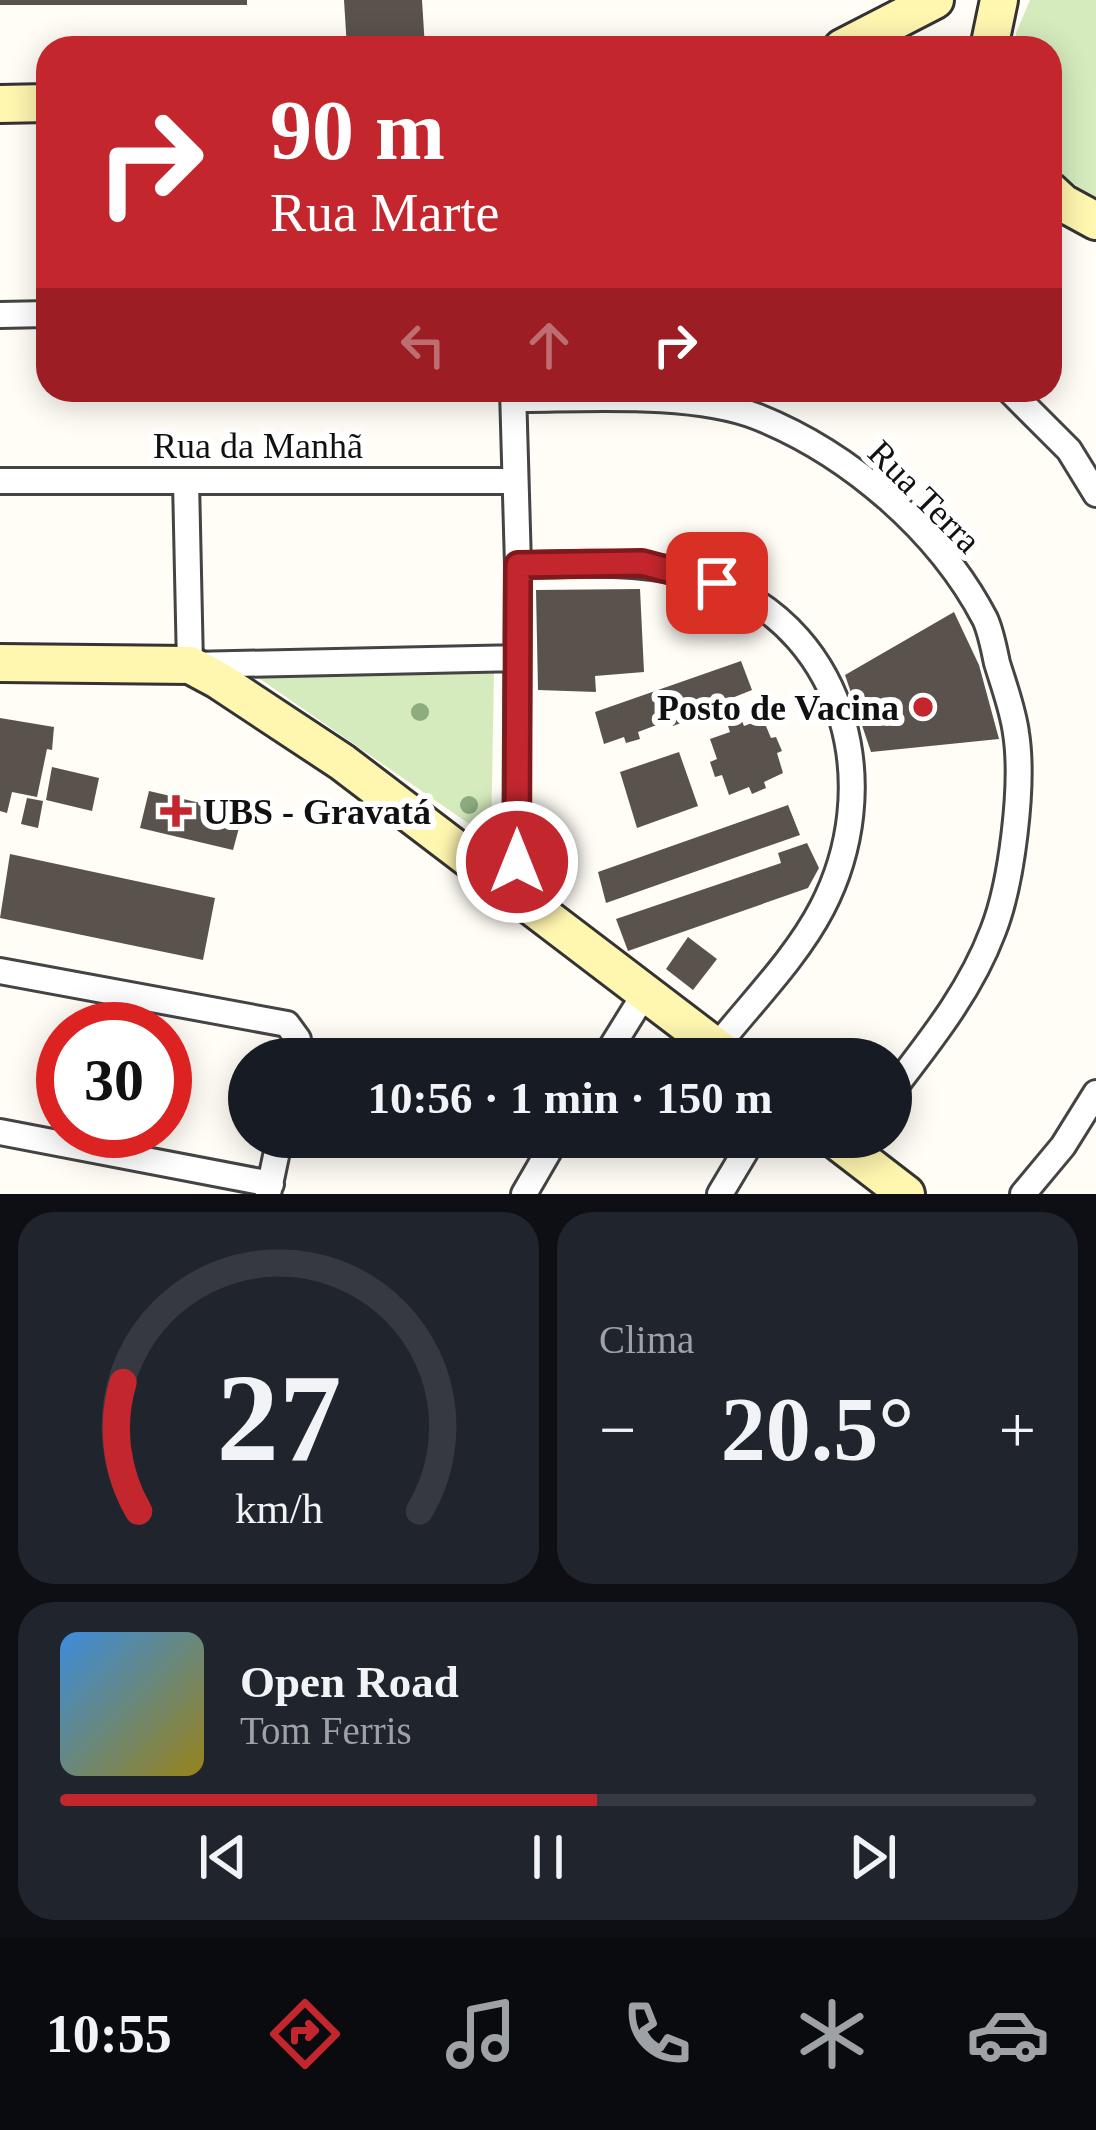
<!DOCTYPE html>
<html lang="pt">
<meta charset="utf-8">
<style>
body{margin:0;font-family:"Times New Roman",serif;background:#20242c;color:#f1f3f6;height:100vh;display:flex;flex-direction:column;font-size:45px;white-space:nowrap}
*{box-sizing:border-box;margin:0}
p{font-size:39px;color:#9ea1a6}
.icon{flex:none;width:66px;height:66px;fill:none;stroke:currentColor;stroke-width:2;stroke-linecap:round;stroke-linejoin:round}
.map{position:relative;height:1194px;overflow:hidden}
.drawer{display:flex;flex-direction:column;gap:18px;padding:18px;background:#0d0f14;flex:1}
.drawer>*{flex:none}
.hud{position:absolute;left:36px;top:36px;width:1026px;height:366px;border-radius:36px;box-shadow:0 6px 30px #0003;background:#c4262e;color:#fff;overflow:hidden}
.speed{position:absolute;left:36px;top:1002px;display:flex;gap:24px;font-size:60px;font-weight:700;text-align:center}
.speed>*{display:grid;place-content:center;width:156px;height:156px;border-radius:50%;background:#171b24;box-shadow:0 6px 30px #0003;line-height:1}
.speed .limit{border:18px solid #d22;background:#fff;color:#111}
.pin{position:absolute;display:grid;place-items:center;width:102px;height:102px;color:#fff;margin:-51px;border-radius:24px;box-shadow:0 6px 18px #0006}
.me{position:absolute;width:132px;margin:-66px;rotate:0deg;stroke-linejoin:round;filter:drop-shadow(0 0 9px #0008)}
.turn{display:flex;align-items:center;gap:42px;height:252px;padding:0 36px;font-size:54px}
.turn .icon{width:156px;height:156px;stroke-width:2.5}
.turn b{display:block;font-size:84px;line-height:102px}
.lanes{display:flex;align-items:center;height:114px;padding:0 36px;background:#0003;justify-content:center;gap:60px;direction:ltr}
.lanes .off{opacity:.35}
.big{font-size:90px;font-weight:700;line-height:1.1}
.drawer .widget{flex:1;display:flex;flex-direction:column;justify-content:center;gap:18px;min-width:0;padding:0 42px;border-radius:36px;background:#20242c}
.drawer .dial{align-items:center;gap:0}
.dial svg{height:312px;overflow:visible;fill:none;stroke:#363941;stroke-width:7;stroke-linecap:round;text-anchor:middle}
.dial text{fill:#f1f3f6;stroke:none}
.song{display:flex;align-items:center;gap:36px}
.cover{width:144px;height:144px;border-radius:18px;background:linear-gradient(135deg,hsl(210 70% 55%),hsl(50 70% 35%))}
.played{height:12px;border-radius:6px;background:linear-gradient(90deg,#c4262e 55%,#363941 55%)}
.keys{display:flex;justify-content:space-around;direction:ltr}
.heat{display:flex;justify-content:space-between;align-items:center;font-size:66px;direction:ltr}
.drawer .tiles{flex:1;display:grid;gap:18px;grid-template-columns:1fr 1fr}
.widget:last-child{grid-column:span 2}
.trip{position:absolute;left:228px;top:1038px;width:684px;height:120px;border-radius:60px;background:#171b24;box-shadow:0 6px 30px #0003;font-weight:700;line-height:120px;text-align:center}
.tabs{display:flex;height:192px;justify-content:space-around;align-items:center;background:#090b0e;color:#9ea1a6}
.tabs .icon{width:84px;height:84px}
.tabs .active{color:#c4262e}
.tabs b{font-size:54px;color:#f1f3f6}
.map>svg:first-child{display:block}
.green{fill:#d5ebbd}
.building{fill:#5a524d}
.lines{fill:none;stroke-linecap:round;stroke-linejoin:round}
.street-casing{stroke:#444;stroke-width:30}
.secondary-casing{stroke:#333;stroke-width:42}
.street{stroke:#fff;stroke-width:24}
.secondary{stroke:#fff6b0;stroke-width:36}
.tree{fill:#8dad7f}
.route-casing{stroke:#7f191e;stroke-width:30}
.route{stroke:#c4262e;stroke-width:21}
.poi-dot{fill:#c4262e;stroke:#fff;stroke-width:4.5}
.labels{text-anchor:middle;stroke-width:12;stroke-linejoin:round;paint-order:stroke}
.street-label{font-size:36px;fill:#111;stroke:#fff}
.poi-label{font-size:36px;font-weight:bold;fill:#111;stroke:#fff;text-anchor:end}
</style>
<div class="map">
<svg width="1096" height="1194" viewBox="0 0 1096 1194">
<rect width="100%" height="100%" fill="#fffdf5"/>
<!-- green -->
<path class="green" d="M1030,0h66v202l-46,-38v-116h-33l-1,-15z
M494,671l-3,168 -234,-162z"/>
<!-- building -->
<path class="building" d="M0,0h247v5h-247z
M344,0h78l3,48h-78z
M640,589l4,83 -49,4 1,16 -58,-2 -2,-100z
M954,612l25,53 20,74 -128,13 -26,-77z
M741,661l11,29 -20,8 2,5 -61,23 -3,-6 -32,12 2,7 -14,4 -2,-6 -20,7 -9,-32z
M0,718l54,9 -2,23 -5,-1 -10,48 -25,-5 -5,21 -7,-2z
M763,719l8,19 5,-1 6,14 -5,2 6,20 -19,9 2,6 -14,6 -3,-7 -20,8 -7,-20 -7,2 -5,-15 7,-3 -7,-20 20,-7 -2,-6 14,-5 2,5z
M679,752l19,54 -61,22 -17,-56z
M52,767l47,11 -7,33 -46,-11z
M149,791l94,22 -10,37 -93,-22z
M27,798l16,3 -5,27 -17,-4z
M788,805l12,30 -194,68 -8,-31z
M807,843l12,25 -11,20 -180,63 -12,-32 165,-56 -3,-10z
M10,854l205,44 -12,62 -203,-42z
M688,937l29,22 -24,31 -27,-21z"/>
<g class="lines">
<defs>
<path id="street" d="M0,315l48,-1
M513,390l5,175 -2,330
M1009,390l60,60 27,44
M513,399c71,0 179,-8 245,18 92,37 181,114 227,202 6,13 9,30 12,44 7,23 16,47 19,70 8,51 -4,150 -23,198 -23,61 -63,110 -102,161
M0,481h515
M186,481l4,184 327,-7
M518,565c68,-1 135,-7 200,18 131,52 166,206 104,325 -26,50 -70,94 -105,138
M0,971l287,53 11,15 -4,20
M604,1059l41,-66
M0,1132l271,52
M268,1194l12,-57
M524,1194l33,-57
M720,1194l34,-57
M1023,1194l40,-48 33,-53"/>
<path id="secondary" d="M842,48l93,-48
M989,48l10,-48
M0,104l48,-1
M1050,191l13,12 33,18
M0,663l190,2 28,15 124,82 390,297
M832,1137l74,57"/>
</defs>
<!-- street casing -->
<use href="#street" class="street-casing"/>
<!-- secondary casing -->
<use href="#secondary" class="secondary-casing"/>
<!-- street -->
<use href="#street" class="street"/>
<!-- secondary -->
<use href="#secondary" class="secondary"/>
</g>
<!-- trees -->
<g class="tree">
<circle cx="420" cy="712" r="9"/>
<circle cx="469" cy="805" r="9"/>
</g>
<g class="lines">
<defs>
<path id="route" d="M517,862l1,-297 124,-2 75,20"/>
</defs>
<!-- route casing -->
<use href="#route" class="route-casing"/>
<!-- route -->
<use href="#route" class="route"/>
</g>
<!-- markers -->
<g class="poi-dot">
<circle cx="923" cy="707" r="12"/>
<path d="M170 793h12v12h12v12h-12v12h-12v-12h-12v-12h12z"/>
</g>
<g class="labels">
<!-- street labels -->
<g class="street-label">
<text x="258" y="458">Rua da Manhã</text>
<text transform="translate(925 496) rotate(45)" y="13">Rua Terra</text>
</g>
<!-- poi labels -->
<g class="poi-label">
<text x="899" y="720">Posto de Vacina</text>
<text x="203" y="824" text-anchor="start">UBS - Gravatá</text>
</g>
</g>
</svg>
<div class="speed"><div class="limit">30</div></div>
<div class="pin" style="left:717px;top:583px;background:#d93025"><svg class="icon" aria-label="arrive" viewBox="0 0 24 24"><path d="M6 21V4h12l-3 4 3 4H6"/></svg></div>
<svg class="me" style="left:517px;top:862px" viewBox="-20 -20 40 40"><circle r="17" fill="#c4262e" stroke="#fff" stroke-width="3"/><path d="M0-11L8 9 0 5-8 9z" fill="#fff"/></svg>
<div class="trip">10:56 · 1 min · 150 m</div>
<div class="hud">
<div class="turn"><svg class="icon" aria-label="right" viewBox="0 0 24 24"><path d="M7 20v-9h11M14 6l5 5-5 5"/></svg><div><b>90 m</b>Rua Marte</div></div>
<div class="lanes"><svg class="icon off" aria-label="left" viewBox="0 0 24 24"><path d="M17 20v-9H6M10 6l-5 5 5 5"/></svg><svg class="icon off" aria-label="ahead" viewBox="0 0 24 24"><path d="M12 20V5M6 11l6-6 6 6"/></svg><svg class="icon" aria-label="right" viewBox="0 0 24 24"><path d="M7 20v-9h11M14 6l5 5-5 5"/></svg></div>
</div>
</div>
<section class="drawer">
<div class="tiles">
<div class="widget dial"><svg viewBox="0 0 100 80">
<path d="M14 69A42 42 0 1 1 86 69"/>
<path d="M14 69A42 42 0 0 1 10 36" stroke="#c4262e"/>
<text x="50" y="56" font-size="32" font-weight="700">27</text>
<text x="50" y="72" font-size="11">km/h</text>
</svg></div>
<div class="widget"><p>Clima</p>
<div class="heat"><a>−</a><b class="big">20.5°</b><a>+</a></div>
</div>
<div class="widget">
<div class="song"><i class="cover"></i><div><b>Open Road</b><p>Tom Ferris</p></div></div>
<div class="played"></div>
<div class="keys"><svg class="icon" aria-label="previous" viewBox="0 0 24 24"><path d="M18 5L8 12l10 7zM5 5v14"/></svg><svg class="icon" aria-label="pause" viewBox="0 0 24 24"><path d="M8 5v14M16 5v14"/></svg><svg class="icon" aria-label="next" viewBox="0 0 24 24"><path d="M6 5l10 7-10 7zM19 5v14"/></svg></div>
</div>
</div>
</section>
<nav class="tabs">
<b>10:55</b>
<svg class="icon active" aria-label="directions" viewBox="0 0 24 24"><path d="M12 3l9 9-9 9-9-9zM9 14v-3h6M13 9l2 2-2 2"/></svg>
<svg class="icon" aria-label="music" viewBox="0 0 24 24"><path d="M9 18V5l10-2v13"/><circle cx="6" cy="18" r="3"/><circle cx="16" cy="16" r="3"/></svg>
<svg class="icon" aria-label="phone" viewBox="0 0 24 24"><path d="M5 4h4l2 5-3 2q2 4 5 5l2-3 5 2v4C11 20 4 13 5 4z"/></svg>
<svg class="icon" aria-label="climate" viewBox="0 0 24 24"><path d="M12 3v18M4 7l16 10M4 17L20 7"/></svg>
<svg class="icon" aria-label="car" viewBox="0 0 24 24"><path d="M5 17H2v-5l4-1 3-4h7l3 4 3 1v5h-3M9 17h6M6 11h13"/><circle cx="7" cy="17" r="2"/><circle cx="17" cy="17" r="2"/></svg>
</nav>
